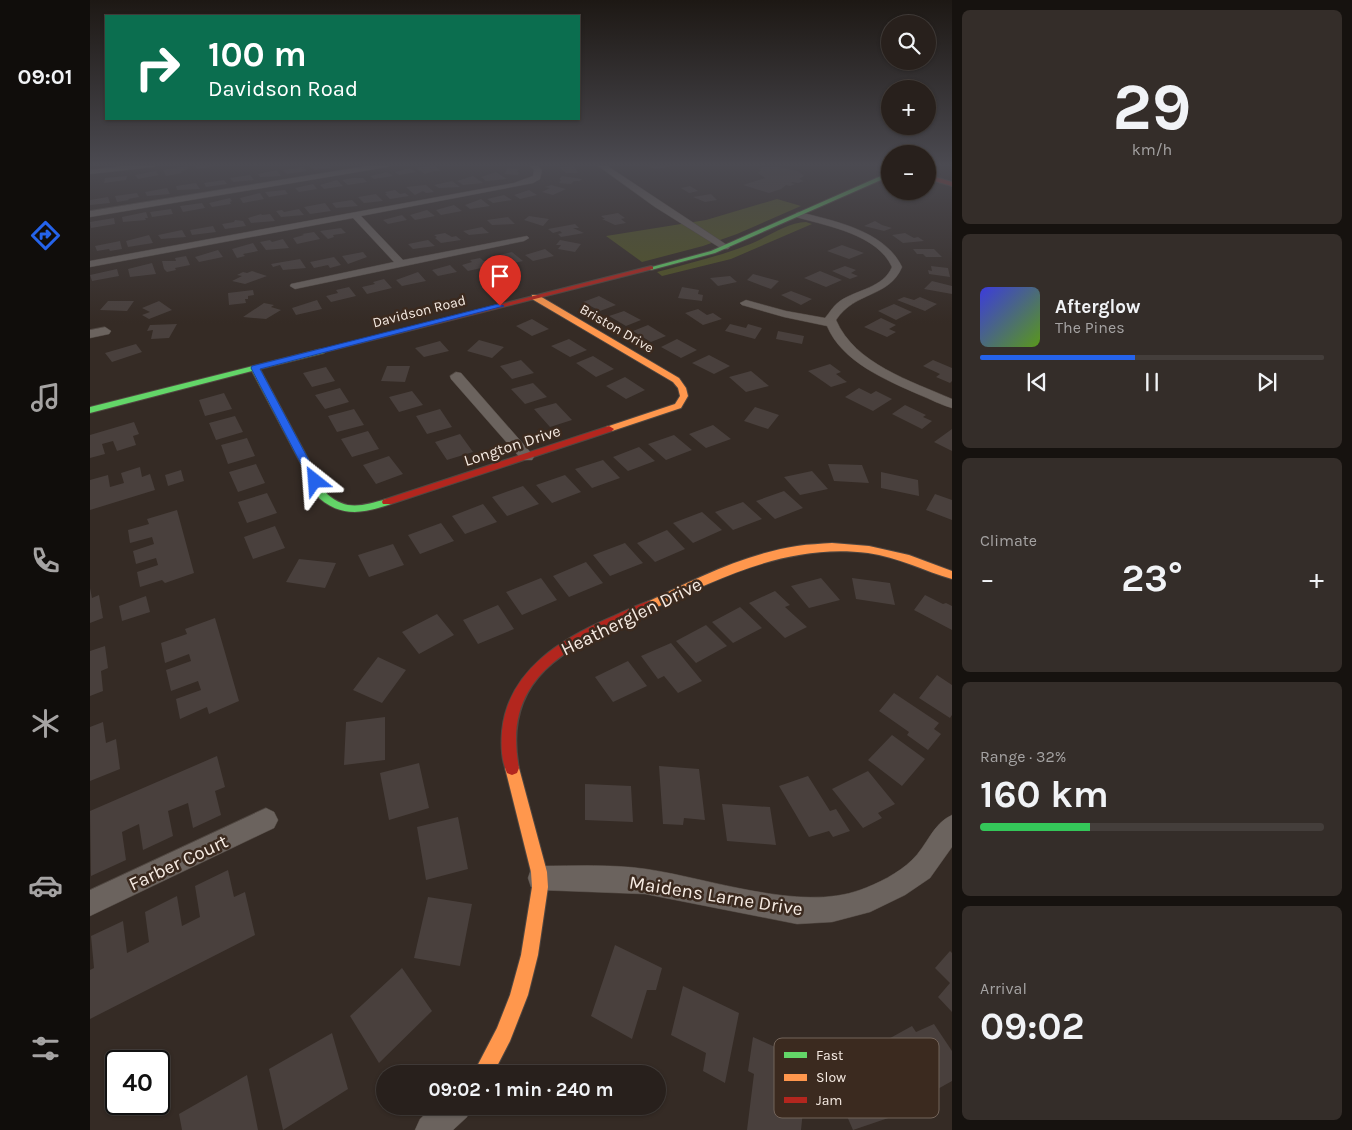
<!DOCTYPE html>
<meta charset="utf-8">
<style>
body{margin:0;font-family:Karla,sans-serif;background:#342d29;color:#f1f3f6;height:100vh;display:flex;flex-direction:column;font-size:19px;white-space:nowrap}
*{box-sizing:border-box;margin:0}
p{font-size:16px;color:#a5a3a3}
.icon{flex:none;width:28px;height:28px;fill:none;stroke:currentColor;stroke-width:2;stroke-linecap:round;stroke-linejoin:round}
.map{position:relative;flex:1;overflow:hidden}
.details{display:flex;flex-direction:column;gap:10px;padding:10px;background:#16120f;width:400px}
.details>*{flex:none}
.guide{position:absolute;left:15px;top:15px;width:475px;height:105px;border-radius:0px;box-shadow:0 1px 4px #0004,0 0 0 1px #443e3b;background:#0b6e4f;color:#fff;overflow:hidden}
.buttons{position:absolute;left:791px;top:15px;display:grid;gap:10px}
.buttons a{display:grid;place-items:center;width:55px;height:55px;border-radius:50%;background:#28201c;box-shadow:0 1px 4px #0004,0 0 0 1px #443e3b;font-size:25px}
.speed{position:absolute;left:15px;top:1050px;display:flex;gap:10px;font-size:25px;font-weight:700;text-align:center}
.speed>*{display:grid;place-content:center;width:65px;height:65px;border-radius:50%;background:#28201c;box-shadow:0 1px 4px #0004,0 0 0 1px #443e3b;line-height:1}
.speed .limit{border:2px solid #111;border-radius:8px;background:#fff;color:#111}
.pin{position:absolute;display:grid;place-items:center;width:42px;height:42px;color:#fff;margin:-51px -21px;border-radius:50% 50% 50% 0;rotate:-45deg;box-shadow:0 0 5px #0007}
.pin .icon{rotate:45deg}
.me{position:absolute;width:55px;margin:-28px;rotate:332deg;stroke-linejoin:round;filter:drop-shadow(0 0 4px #0008)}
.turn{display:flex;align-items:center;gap:18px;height:105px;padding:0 20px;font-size:22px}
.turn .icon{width:65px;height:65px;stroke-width:2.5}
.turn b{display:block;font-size:35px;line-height:42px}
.big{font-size:38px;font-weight:700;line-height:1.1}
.details .tile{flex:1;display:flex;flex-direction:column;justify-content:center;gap:8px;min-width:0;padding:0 18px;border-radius:8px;background:#342d29}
.details .dial{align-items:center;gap:0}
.dial b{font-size:65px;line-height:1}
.song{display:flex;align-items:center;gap:15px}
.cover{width:60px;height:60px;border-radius:8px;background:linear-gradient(135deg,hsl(240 70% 55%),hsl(90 70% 35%))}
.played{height:5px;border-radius:2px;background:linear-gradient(90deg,#2563eb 45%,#443e3b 45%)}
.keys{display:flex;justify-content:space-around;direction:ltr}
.heat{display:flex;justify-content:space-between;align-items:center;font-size:28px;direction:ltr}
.charge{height:8px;border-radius:4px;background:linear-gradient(90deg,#34c759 32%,#443e3b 0)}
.trip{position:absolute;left:286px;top:1065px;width:290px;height:50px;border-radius:25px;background:#28201c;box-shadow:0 1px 4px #0004,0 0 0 1px #443e3b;font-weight:700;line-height:50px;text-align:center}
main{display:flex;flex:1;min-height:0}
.dock{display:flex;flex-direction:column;width:90px;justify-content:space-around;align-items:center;background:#100d0b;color:#a5a3a3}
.dock .icon{width:35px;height:35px}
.dock .selected{color:#2563eb}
.dock b{font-size:22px;color:#f1f3f6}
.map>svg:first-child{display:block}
.green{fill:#525522}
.building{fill:#49403d}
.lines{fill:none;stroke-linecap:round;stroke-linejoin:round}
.street-casing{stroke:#504741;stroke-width:1}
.fast-casing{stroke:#504741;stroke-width:2}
.slow-casing{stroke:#504741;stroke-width:2}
.jam-casing{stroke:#504741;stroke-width:2}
.street{fill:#6b635e;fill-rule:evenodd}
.fast{fill:#63d668;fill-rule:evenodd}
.slow{fill:#ff974d;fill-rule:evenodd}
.jam{fill:#b3261e;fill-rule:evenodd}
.route{fill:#2563eb;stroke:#184099}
.labels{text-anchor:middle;stroke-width:5;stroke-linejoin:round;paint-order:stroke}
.far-street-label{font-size:14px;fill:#f6ebe3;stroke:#3b2a1f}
.street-label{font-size:16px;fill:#f6ebe3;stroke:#3b2a1f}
.near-street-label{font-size:19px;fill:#f6ebe3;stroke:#3b2a1f}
.key{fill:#3b2a1f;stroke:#73645a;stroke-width:1}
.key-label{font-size:14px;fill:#f6ebe3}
</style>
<main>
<nav class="dock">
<b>09:01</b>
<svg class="icon selected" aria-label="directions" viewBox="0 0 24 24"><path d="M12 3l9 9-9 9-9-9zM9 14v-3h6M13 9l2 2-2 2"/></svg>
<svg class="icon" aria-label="music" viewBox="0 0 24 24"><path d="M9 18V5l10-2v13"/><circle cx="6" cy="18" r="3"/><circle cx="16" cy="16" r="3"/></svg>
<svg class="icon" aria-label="phone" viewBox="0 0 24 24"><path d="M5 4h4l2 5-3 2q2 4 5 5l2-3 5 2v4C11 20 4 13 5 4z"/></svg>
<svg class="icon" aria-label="climate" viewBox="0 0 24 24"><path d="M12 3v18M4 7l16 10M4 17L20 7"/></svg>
<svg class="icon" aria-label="car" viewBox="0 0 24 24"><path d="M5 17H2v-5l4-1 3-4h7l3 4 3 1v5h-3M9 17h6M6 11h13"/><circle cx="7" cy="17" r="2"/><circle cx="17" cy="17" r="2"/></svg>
<svg class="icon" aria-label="filters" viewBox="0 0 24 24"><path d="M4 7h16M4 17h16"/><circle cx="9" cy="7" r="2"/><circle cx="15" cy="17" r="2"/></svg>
</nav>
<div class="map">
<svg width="862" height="1130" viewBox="0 0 862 1130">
<rect width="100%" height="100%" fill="#352b25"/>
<!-- green -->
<path class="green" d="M687,199l24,7 -64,28 -34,12 -61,16 -36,-26 100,-16z
M716,222l6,2 -81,35 -69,17 -5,-4c29,-8 60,-15 88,-26 20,-7 40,-23 61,-24z"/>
<!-- building -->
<path class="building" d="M105,165h23v1l-21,3z
M238,165l3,3 -16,2 -6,-4z
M344,165l7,6h-7l-9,3 -9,-6z
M554,165h30v1l-19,3z
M97,166l2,3 -8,2 1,2 -16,3 -3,-6z
M484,166l4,7h-12l-7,-6z
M213,167l4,4 -20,3 -4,-4z
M673,167h15l20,4 6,5 -5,3 5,2 -6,2 -5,-1 -3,1 5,1 -5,2 -4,-1 -5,4 -12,4 -26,-8 22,-7 -7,-5 3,-3 -3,-1z
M320,168l6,4 -17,3 -4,-3z
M417,168l12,1 -2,3h2l-1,3 -13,-1z
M187,170l4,6 -21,1 -2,-3z
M66,171l3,4 -21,4 -3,-4z
M297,172l6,4 -19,3 -4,-3z
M406,172l11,7 -21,2 -5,-4z
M160,175l4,5 -21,2 -3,-4z
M37,176l-1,4 -22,3 1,-5z
M383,176l10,7 -20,2 -6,-4z
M472,176l20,3 -2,2h-6l-3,3 -12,-1 2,-3 -2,-1z
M262,178h11l4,4 -19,3 -6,-5z
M134,180l3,4 -21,3 -2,-4z
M247,180l6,6 -19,3 -4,-4z
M362,181l8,6 -21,1 -5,-3z
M106,183l4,6 -23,1 -1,-4z
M223,184l4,5 -18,3 -4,-4z
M336,185l8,7 -8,1 -3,-2 -8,4 -9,-8z
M461,185l15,4 -13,6 -11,-3 8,-4 -5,-1z
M600,186l8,5 -9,2 -8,-5z
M77,188l3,6 -23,2 -2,-4z
M195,190l3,4 -19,3 -4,-5z
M305,190l5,4 5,-1 4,3 -19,3 -5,-5h2l-2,-2z
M439,190l8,5 -17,4 -6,-4z
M47,193l2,4 -11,2 1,1 -12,2 -2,-6z
M170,193l4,6 -21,4 -3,-5z
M286,194l7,7 -19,2 -6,-6z
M621,194l6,6 -12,2 -12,-5z
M414,195l8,5 -19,3 -6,-4z
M18,197l2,6 -20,2v-5z
M140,198l2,3 -2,1 1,2 -19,3 -3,-4z
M391,199l9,7 -20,3 -5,-4z
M262,200l6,6 -22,2 -4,-5z
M112,203l3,5 -22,4 -3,-6z
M235,203l6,8 -21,3 -6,-7z
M364,205l8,6 -21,4 -5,-5z
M81,209l2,5 -21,3 -2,-5z
M209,209l5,6 -23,2 -5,-6 6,-1 2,2z
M337,210l8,6 -20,4 -5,-5z
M56,212l2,6h-3l1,2 -23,2 -1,-5z
M528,213l7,5 -4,1 5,4 -11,2 -13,-6h3l-4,-3z
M171,214l1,1 8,-1 5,7 -24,2 -3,-5z
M312,215l5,5 -19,4 -5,-4z
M439,216l20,3 -6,7 -19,-6z
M418,217l7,7 -23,1 -5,-5z
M24,218l1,6 -24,4 -1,-6z
M145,220l8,1 3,5 -21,3 -3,-5 12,-2z
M785,221l7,4 10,3 -8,3 -20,-5z
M485,224l4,4h-6l11,5 -23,4 -3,-3 4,-1 -2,-2 -7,2 -5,-4z
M123,226l3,6 -24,3 -2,-5z
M392,227l7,6 -20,2 -6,-4z
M251,228l5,5 -13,2 1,2 -6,2 -8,-8z
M92,230l4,7 -25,2 -3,-4z
M224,232l6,7 -23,5 -4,-6 11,-3 -2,-1z
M355,233l7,4 4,-1 5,4 -20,3 -6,-5 2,-1 -3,-2z
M815,233l9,5 4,-1 6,4 -21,2 -11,-8z
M59,235l4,8 -25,4 -2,-6z
M193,239l6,9 -23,2 -6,-8 10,-2 2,2z
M338,240l7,6 -22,3 -5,-5z
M470,240l21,4 -6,8 -17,-3 3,-4h-5z
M30,241l2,8 -12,2 -1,-2 -12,2 -2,-5z
M163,243l5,8 -15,3 2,2 -8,2 -5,-9z
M752,245l22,8 -15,6 -22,-8z
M455,249l9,7 -21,5 -8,-6z
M823,249h21l8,8h-16l-3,-3h-6z
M128,250l5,7 -24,5 -4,-5z
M273,252l4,5 -19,7 -6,-8z
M422,252l11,9 -21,5 -11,-9z
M96,256l4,9 -15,3 1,2 -9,2 -3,-3 -2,-8h14l-1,-3z
M244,257l7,8 -11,3 -2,-3 -14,3 -4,-6z
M390,258l10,8 -22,5 -6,-6 10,-3 -2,-2z
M210,259l6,9 -23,2 -3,-5 -7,2 -2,-3z
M62,263l4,11 -26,3 -2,-8z
M360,265l7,7 -19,4 -6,-6z
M755,266l11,4 -5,3 7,3 -8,3 -18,-8z
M841,266l17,2 2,9 -21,-3 -1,-4 4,1z
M27,269l2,7 -27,5 -2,-6z
M162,271l15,5 -22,8 -13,-3 10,-5 -5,-1 6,-3 4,1z
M730,271l22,9 -16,7 -22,-9z
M328,272l8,9 -24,5 -6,-6z
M663,274l26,7 -8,8 -24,-9z
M640,276l7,6 -19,4 -8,-8z
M294,279l8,9 -25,6 -5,-7 13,-3 -2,-2z
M842,281l20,5v8l-28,-5z
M259,287l7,9 -25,6 -5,-6 12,-3 -2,-3z
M592,287l17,3 -1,4 5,1 -1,6 -24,-3z
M163,290l1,5 -6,1v3h-3l1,4 -17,2 -1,-12z
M701,291l21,8 -11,6 -20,-10z
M509,296l17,9 -16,6 -17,-9z
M814,297l10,3 6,-3 17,7 -12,7 -28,-11z
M227,300l5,9 -26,6 -4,-7z
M18,301h26l-7,10 -27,-1z
M69,301l13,9 -23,9 -7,-4 8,-3 -8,-4z
M174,303l10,2 -3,2 10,3 -15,9 -23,-2z
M804,304l18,8 -16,8 -18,-9z
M608,309l9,6 6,-2 9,6 -19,6 -18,-12z
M534,311l17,9 -15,6 -17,-10z
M791,318l15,7 -7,4 7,3 -9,5 -23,-10z
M442,319l17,10 -17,7 -16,-10z
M87,324l-8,14 -18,1 2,-9 -6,1 3,-6z
M640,324l16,4 2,-4 14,4 -7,11 -30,-8z
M558,325l18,11 -15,6 -18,-11z
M688,331l26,5 -2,8 -26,-5z
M479,339l18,11 -17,7 -19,-11z
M587,339l20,11 -16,8 -20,-11z
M389,340l25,7 -12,11 -25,-7z
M350,341l9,10 -25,6 -9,-9z
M46,344l6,8 -30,10 -7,-9z
M619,355l21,11 -16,8 -22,-11z
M503,356l21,13 -18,8 -20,-14z
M431,360l13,13 -22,6 -12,-13z
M843,360l19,8v13l-2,2 -14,-6 4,-3 -17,-8z
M740,364l11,8 -5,2 11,8 -16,5 -23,-16z
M297,366h23l-5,16 -24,-1z
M236,367l9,14 -23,6 -9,-14z
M661,371l18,15 -23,6 -17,-15z
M535,377l20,13 -19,9 -20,-13z
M443,383l14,14 -22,7 -14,-15z
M250,388l9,14 -24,7 -10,-14z
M769,388l12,6 5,-3 16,8 -19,12 -28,-14z
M322,391l11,14 -24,7 -10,-15z
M134,393l8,16 -27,7 -6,-16z
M466,403l16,17 -22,7 -16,-18z
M815,405l21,10 -3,2 9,4 -10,8 -30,-15z
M665,407l24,8 -11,14 -24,-8z
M264,409l10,16 -27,7 -9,-16z
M350,409l12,18 -25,7 -11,-18z
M145,416l8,16 -27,8 -7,-17z
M44,422l5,12 -6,2 3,9 -19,6 -4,-10 -11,3 3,10 -15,4v-23z
M623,425l18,14 -25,9 -17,-14z
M862,429v22l-18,-9z
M278,431l11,18 -27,8 -11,-18z
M370,434l13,18 -26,8 -12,-18z
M584,435l18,15 -26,10 -18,-16z
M157,438l8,18 -27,8 -7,-19z
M549,447l16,14 -27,10 -15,-14z
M299,456l14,18 -27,10 -13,-19z
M513,460l17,18 -28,10 -17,-19z
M166,464l9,19 -27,9 -9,-20z
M738,464l34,1 7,18 -35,-2z
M50,467l2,10 8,-3 5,16 -65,20v-30l18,-5 2,12 14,-4 -3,-10z
M91,470l3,11 -16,5 -3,-11z
M722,471l16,18 -28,6 -16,-18z
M791,472l37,8 1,16 -38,-8z
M475,475l16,17 -29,11 -16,-18z
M433,486l16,18 -32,12 -15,-19z
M694,491l19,17 -28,11 -19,-18z
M177,493l10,20 -30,10 -9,-21z
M845,494l17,6v20l-26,-10z
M653,502l19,17 -29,11 -18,-18z
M393,504l14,18 -32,12 -13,-18z
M87,510l17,63 -29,10 -3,-3 -22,7 -3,-15 21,-7 -2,-7 -20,6 -3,-13 21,-7 -2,-7 -22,6 -2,-13 21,-6 -2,-5z
M612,512l20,18 -29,13 -20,-20z
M351,523l13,18 -34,13 -12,-19z
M185,526l10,22 -32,11 -9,-22z
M577,530l18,19 -30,13 -18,-19z
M535,543l18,20 -33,13 -17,-21z
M303,544l11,21 -35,12 -11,-22z
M209,559l37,4 -11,25 -39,-6z
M496,562l17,21 -34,14 -16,-21z
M451,578l16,22 -35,15 -16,-23z
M731,578l19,22 -31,8 -18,-22z
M762,578l38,5 5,22 -39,-6z
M0,588l2,10 7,-3 4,23 -13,5z
M685,591l15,14 -5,2 22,20 -22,11 -36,-35z
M835,595l18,9 3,-1 6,3v24l-38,-20z
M56,596l4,16 -28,9 -3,-15z
M408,605l16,24 -36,15 -15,-24z
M650,607l22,21 -29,15 -21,-21z
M347,614l17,21 -35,19 -17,-22z
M125,618l24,83 -30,13 -2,-7 -27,12 -4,-20 25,-9 -3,-9 -27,10 -5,-21 25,-9 -2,-7 -24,9 -4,-20 26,-9 -2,-5z
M616,625l21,21 -31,17 -20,-22z
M581,643l31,38 -24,12 -14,-17 -6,3 -17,-23z
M15,646l3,22 -7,3 2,20 -13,5v-45z
M288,657l28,13 -24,33 -29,-13z
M538,661l19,25 -34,16 -18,-25z
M847,675l15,10v30l-2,3 -31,-20z
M804,693l45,30 -5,6 7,5 -13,16 -21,-15 2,-3 -30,-21z
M295,717v43l-41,5 2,-43z
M13,722l3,21 10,-4 4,30 -30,12v-54z
M802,735l33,24 -23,27 -34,-26z
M127,756l8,31 -10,4 6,24 -28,13 -5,-25 -20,8 5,25 -30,14 -4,-26 -17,8 4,28 -35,16 -1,-65z
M329,763l10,45 -40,12 -9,-47z
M569,766l40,3 6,51 -21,-2 -1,7 -20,-1z
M778,771l27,33 -17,9 4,5 -19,10 -31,-39z
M718,776l22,35 6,-2 14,22 -17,6 -4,-6 -20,6 -30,-51z
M495,784l46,2 2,36 -48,-2z
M632,804l48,3 6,38 -49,-4z
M368,817l10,52 -42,11 -9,-53z
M138,870l6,27 11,-5 10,43 -165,84v-49l4,-2 -3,-32 32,-15 4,32 22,-11 -4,-30 32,-16 5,30 18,-9 -5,-31z
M338,897l44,7 -12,62 -46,-8z
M525,945l47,23 -6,22h-9l-15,49 -41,-23z
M860,951l2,2v59l-14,-15 12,-14 -15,-15z
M312,968l30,43 -53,52 -29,-47z
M593,986l56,27 -14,70 -22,-12 3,-18 -35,-18z
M844,1024l18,27v30l-34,19 -35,-58 29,-16 4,6z
M242,1033l16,56 -65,41 -14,-61z
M663,1037l35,16 -1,11 20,9 -6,57h-54l7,-56 -6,-3z
M784,1048l32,64 -53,18 -24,-55 15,-5 -5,-10z
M157,1075l11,55h-76l-3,-16z"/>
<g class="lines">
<defs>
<path id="street" d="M42,165h25l-4,2 -63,7v-4z
M283,165h18l-4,2 -297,50v-6z
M439,165h8l5,5 -2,9 -7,4 -172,33 42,44 124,-24 2,2 -5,3 -229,48 -5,-3 1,-2 103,-22 -41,-44 -263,49v-6l424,-78 19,-7 1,-6z
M507,165h9l124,82 -2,2h-6l-67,-42z
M709,212c36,9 86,19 103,55 -13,31 -47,24 -66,53 19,44 75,61 116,79v9c-11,-3 -22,-9 -32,-13 -34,-15 -78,-33 -93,-69l-43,-9 -42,-12 -2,-2 6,-3 40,11 39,7c5,-6 9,-13 15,-17 18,-12 43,-13 52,-34 -15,-33 -65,-41 -96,-50v-4z
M15,327l6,4 -2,3 -19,4v-8z
M366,372l5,1 71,81 2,3 -2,3h-10l-71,-81 -1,-3z
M176,808l8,4 4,8 -4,8 -184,88v-26z
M862,815v32l-22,31 -25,17 -35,17 -38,10 -35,2 -152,-30 -105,-4 -9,-3 -3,-9 3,-9 9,-3c35,0 72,-2 106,3 62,9 155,43 214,21 17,-6 39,-17 52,-30 15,-14 21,-37 40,-45z
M344,1106h37l-4,11 -14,13h-38l5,-11z"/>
<path id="fast" d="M800,172v4l-175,77 -64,17 -3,-2 63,-17z
M231,349h3v4l-64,16 67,125c21,18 36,11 60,5l5,3 -1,2c-26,9 -49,14 -72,-6l-67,-127 -162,42v-6z"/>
<path id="slow" d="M442,295h6l141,83 7,10 2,8 -7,12 -69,23h-6v-4l69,-23 5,-8 -2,-8 -5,-6 -141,-83z
M742,543l37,3 40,9 43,16v8c-28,-8 -54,-22 -84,-26 -78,-10 -146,24 -215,56h-8l-2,-3 2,-3c48,-23 99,-49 152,-57 12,-2 24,-2 35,-3z
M422,761l5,2 2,5 28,104 1,15 -10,68 -10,40 -18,46 -17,33h-20l24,-46 13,-33 11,-40 11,-68 -1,-15 -26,-104 2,-5z"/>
<path id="jam" d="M838,175l24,7v4l-24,-7z
M561,266l2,1v2l-332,84 -4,-2z
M519,426l5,3 -2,2 -221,73h-8l-1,-2 1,-2z
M559,601l4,2 2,3 -2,3c-73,34 -153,60 -134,159l-2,5 -5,2 -5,-2c-6,-13 -6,-29 -5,-42 6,-61 60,-93 112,-115 11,-5 23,-11 35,-15z"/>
</defs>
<!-- street casing -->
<use href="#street" class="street-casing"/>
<!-- fast casing -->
<use href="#fast" class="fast-casing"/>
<!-- slow casing -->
<use href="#slow" class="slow-casing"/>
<!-- jam casing -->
<use href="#jam" class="jam-casing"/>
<!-- street -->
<use href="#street" class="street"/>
<!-- fast -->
<use href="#fast" class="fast"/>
<!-- slow -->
<use href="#slow" class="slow"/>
<!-- jam -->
<use href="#jam" class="jam"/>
</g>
<!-- sky -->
<linearGradient id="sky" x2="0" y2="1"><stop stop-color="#1d1814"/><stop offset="0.51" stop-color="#4b4a51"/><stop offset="1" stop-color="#4b4a51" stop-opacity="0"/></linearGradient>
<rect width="862" height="323" fill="url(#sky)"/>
<!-- route -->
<path class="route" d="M408,304l6,2 -244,63 60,112 -2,2h-7l-60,-115 1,-2z"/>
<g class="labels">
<!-- far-street labels -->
<g class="far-street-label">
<text transform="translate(329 311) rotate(-14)" y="5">Davidson Road</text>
<text transform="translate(527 328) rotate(30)" y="5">Briston Drive</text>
</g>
<!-- street labels -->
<g class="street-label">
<text transform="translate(422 445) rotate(-18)" y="6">Longton Drive</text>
</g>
<!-- near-street labels -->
<g class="near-street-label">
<text transform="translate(541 616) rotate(-26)" y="7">Heatherglen Drive</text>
<text transform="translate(88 862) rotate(-25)" y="7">Farber Court</text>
<text transform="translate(626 895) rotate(9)" y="7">Maidens Larne Drive</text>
</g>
</g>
<!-- legend -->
<rect x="684" y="1038" width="165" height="80" rx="8" class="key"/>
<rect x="694" y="1052" width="23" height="6" fill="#63d668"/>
<rect x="694" y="1074" width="23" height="7" fill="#ff974d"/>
<rect x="694" y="1097" width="23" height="6" fill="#b3261e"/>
<g class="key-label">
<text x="726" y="1060">Fast</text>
<text x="726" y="1082">Slow</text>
<text x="726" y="1105">Jam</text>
</g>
</svg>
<div class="buttons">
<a><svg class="icon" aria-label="search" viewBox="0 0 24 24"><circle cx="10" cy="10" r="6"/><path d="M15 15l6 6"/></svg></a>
<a>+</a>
<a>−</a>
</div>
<div class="speed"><div class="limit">40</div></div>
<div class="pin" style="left:410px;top:306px;background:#d93025"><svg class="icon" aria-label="arrive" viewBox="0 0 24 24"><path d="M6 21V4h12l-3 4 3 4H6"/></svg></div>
<svg class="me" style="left:225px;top:481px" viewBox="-20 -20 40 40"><path d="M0-17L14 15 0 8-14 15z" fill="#2563eb" stroke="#fff" stroke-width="4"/></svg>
<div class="trip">09:02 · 1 min · 240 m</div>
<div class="guide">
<div class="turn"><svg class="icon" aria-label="right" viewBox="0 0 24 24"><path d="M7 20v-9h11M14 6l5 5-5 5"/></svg><div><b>100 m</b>Davidson Road</div></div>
</div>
</div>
<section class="details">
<div class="tile dial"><b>29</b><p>km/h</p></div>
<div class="tile">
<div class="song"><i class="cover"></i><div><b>Afterglow</b><p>The Pines</p></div></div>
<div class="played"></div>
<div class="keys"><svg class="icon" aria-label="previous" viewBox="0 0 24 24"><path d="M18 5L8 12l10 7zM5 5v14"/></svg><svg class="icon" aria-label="pause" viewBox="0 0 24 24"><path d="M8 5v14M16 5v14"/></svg><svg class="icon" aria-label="next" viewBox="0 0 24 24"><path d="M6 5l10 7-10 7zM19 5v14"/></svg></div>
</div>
<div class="tile"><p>Climate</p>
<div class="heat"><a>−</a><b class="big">23°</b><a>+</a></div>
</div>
<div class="tile"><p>Range · 32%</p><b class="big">160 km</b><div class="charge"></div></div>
<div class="tile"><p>Arrival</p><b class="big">09:02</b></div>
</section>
</main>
